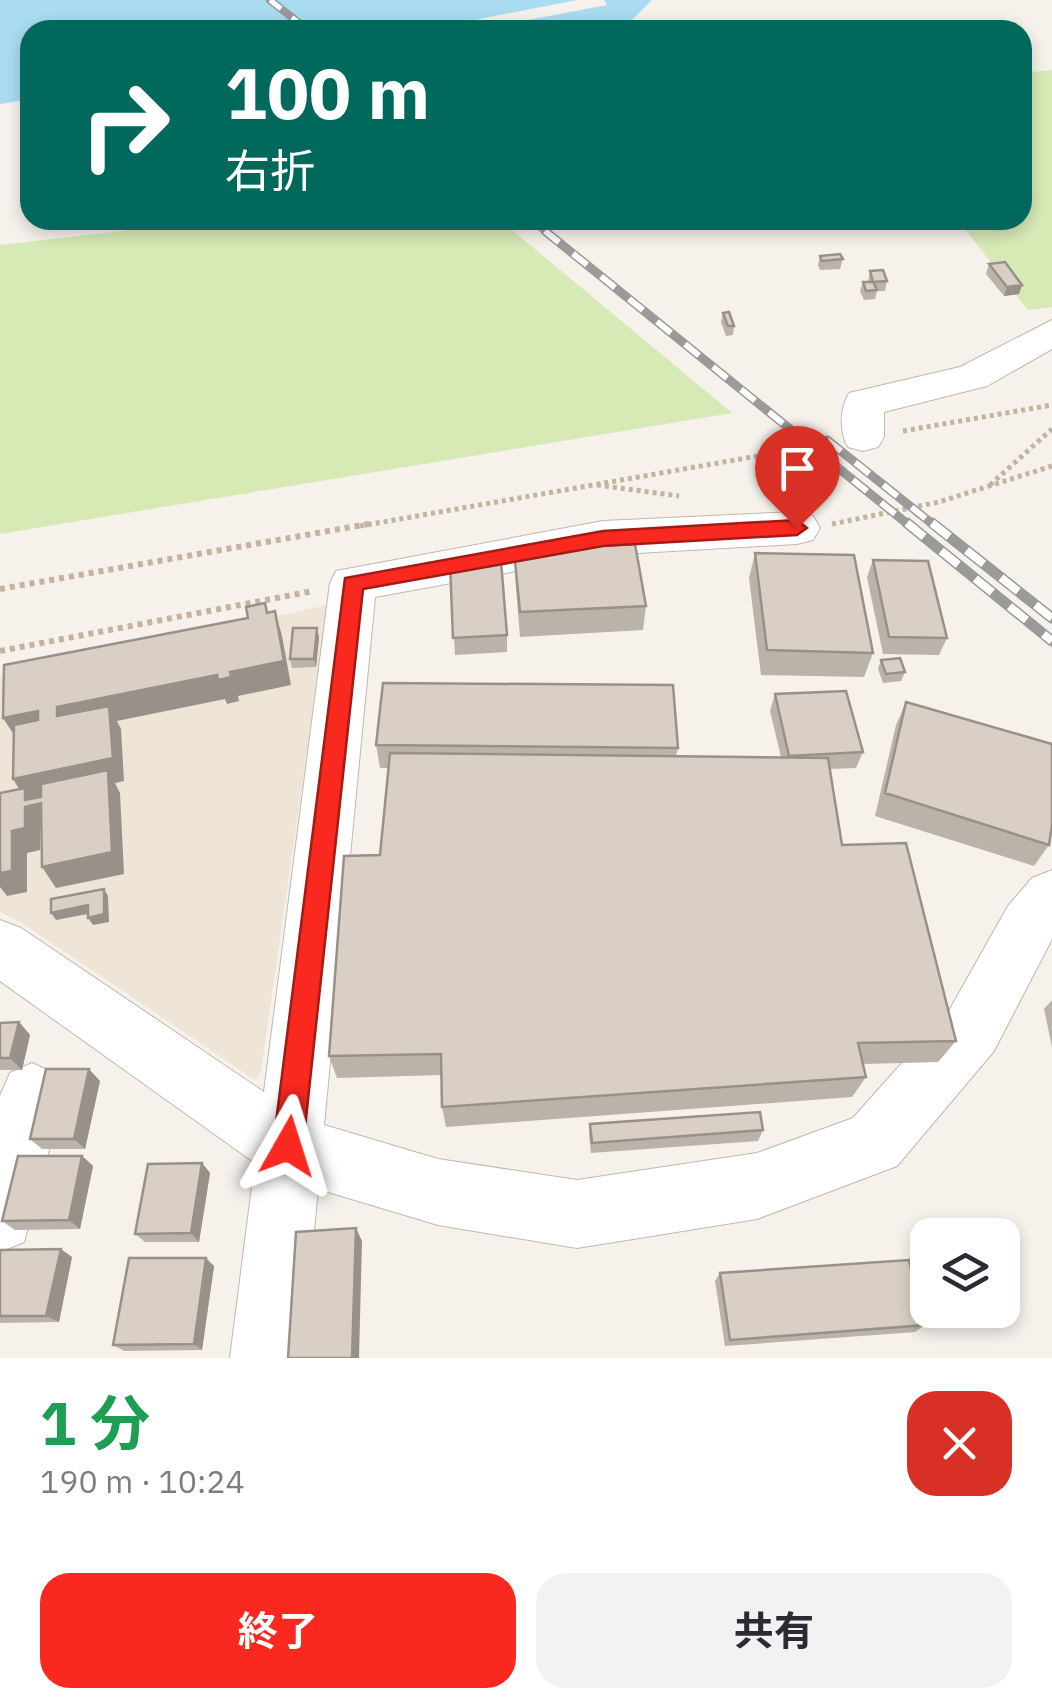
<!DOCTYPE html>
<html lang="ja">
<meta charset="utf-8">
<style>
body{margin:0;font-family:"IBM Plex Sans","Noto Sans JP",sans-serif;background:#f2f2f3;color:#2b2b33;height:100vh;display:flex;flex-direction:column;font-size:38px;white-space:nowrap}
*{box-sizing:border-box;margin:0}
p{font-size:32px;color:#7c7c81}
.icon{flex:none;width:55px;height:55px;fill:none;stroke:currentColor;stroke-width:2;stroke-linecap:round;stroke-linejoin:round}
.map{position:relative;height:1358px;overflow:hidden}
.sheet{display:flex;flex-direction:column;background:#fff;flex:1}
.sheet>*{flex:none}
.top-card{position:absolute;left:20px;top:20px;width:1012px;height:210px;border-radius:30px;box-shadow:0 5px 15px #0003;background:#00695c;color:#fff;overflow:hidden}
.tools{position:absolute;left:910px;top:1218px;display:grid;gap:20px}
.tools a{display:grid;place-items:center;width:110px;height:110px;border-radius:20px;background:#fff;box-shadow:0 5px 15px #0003;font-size:50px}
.pin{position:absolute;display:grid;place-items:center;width:85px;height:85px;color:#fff;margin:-102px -42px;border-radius:50% 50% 50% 0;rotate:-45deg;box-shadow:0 0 10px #0007}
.pin .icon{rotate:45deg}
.me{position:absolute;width:110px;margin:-55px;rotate:6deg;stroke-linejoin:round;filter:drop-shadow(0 0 8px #0008)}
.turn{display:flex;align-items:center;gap:35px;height:210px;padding:0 40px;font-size:45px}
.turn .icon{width:130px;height:130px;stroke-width:2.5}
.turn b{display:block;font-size:70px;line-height:85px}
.round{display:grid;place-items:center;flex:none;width:105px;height:105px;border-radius:30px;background:#f2f2f3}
.headline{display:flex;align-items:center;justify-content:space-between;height:170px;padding:0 40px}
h1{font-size:60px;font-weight:700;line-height:75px;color:#1e9e55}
.button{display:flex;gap:20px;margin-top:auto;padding:20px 40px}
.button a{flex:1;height:115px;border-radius:30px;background:#fa291f;color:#fff;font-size:40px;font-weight:700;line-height:115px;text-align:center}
.button a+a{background:#f2f2f3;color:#2b2b33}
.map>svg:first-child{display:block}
.education{fill:#eee5d6}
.green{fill:#d7e9b5}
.water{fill:#a9dbf1}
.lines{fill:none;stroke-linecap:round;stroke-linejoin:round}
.minor-casing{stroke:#c1b8ae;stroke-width:2}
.path-far1{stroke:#c3b39f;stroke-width:5;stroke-dasharray:4 4;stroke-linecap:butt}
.path{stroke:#c3b39f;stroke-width:6;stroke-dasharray:5 5;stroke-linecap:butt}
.minor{fill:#fff;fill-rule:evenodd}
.rail-far2-casing{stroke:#9a9a9a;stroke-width:8}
.rail-far1-casing{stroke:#9a9a9a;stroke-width:9}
.rail-casing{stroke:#9a9a9a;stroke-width:11}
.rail-far2{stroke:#fff;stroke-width:5;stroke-dasharray:14;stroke-linecap:butt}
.rail-far1{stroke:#fff;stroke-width:6;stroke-dasharray:18;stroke-linecap:butt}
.rail{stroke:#fff;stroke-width:8;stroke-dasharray:22;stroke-linecap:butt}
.wall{fill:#bbb2a9}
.shaded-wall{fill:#999189}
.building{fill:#dacfc4;stroke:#999189;stroke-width:2.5}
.route{fill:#fa291f;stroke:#a21b14;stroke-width:2.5}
</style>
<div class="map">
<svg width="1052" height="1358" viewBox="0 0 1052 1358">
<rect width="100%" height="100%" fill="#f6f1eb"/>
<path class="education" d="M328,605L261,1071L255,1080L22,923L0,912V675Z"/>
<path class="green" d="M1052,70V307L1028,310L958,220H1022L1023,73Z
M218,220H500L732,413L0,534V245Z"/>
<path class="water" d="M0,0H577L423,30H30V99L0,104Z
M604,0H652L622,30H475L607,5Z"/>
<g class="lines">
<defs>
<path id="minor" d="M1052,320V349L987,386L884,412V437L878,447L863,451L848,447C839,432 840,408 849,393L960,367Z
M797,512L813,516L820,528L813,540L797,544L603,555L375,597L324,1125L438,1159L577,1180L757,1153L853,1118L950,1009L1008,906L1032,878L1052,870V939L994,1051L897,1166L757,1219L577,1248L438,1225L318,1189L302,1358H230L255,1163L0,981V920L21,928L264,1092L330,583L336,571L603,521Z
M32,1063L54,1073L64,1095L24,1242L0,1252V1096L10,1073Z"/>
</defs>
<use href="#minor" class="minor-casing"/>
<path class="path-far1" d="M903,431L1052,405
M597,485L679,496
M990,485L1052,429
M832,524L939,502L1052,466
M360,526L826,444"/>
<path class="path" d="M0,589L374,523
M0,651L313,591"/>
<use href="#minor" class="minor"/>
<defs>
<path id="rail-far2" d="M270,0L308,30
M532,220L548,233"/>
<path id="rail-far1" d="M545,231L910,526
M827,440L935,526"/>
<path id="rail" d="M907,523L1052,641
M932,523L1052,618"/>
</defs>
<use href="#rail-far2" class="rail-far2-casing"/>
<use href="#rail-far1" class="rail-far1-casing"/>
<use href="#rail" class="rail-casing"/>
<use href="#rail-far2" class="rail-far2"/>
<use href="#rail-far1" class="rail-far1"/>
<use href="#rail" class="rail"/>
</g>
<path class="wall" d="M820,256L843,259L840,269L820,270L818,265Z
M989,264L1022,285L1019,294L1004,296L986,274Z
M870,271L887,281L885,291H877L875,299L864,300L860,291L863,282H868Z
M723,313L734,326L733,335L726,336L721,322Z
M514,550L646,606L643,630L520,637L515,575Z
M755,553L873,653L864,677L761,675L749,578Z
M873,560L947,638L939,655L883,654L867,577Z
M450,564L507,635V652L455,655Z
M319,637L316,667L292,668L290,659Z
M881,660L905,672L901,681L883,683L878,669Z
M775,694L863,752L856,768L830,769L842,845L956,1041L938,1062L863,1064L866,1077L852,1097L446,1127L442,1107L441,1075L337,1078L329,1056L380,855L388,768H380L376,745L678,748L676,756L781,757L770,711Z
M906,702L1049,845L1034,866L875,816L896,725Z
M1052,1000V1047L1044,1009Z
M19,1022L30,1035L22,1070H0V1023Z
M100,1081L85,1149H42L30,1139Z
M590,1124L763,1130L758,1141L591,1153L589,1135Z
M82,1156L93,1166L80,1229L15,1230L2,1221Z
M202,1163L210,1173L199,1242H145L135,1234Z
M0,1250L72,1257L59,1322L0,1323Z
M214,1266L202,1350L124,1351L113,1345Z
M720,1273L925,1325L915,1332L725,1346L715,1281Z"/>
<path class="shaded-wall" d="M1022,285L1019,294L1004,296L1007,287Z
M275,611L282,636L291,685L238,696L239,701L227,704L225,699L117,721L121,729L124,781L115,783L120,793L124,874L56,888L42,867L112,852L109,785L33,801L36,804L41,803L55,825L40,829V850L27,853V892L7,896L0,887V873L12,871V831L25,828V807L29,806L13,779L113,758L110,723L70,731V740L57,716V707L217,675L219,680L231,677L230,672L284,661Z
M317,628L319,637L316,667L314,659Z
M38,711L51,735L18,741L3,718Z
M104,889L108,896L109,922L93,925L88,918Z
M88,905L93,913L56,920L51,913Z
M19,1022L30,1035L22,1070L10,1058Z
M89,1069L100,1081L85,1149L74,1139Z
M82,1156L93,1166L80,1229L69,1220Z
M202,1163L210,1173L199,1242L191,1233Z
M356,1228L362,1241L359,1358H352Z
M61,1249L72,1257L59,1322L46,1316Z
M206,1258L214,1266L202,1350L194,1344Z"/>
<path class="building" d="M840,254L843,259L822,261L820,256Z
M1005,262L1022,285L1007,287L989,264Z
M883,270L887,281L873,282L870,271Z
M863,282H873L877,290L866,291Z
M729,312L734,326H728L723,313Z
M635,544L646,606L520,612L514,550Z
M755,553L854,555L873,653L767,650Z
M873,560L928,561L947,638L889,637Z
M501,561L507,635L453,638L450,564Z
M265,603L267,613L275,611L284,661L230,672L231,677L218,680L217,675L57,707V716L109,706L113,758L13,779L14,725L38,720V711L3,718L4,665L248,618L246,607Z
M293,628H317L314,659H290Z
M900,658L905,672L886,674L881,660Z
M383,683L673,685L678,748L376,745Z
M846,691L863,752L789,756L775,694Z
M906,702L1052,744V825L1049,845L885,793Z
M390,753L828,758L842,845L906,843L956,1041L858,1043L866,1077L442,1107L441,1054L329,1056L344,856L380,855Z
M108,770L112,852L42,867L41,803L25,807V828L12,831V871L0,873V793L25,788V800L41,797V784Z
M104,889V914L88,918V905L51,913V899Z
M19,1022L10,1058H0V1023Z
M46,1069H89L74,1139H30Z
M760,1112L763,1130L592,1143L590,1124Z
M18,1156H82L69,1220L2,1221Z
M202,1163L191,1233L135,1234L148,1164Z
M356,1228L352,1358H288L296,1232Z
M61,1249L46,1316H0V1250Z
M129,1258H206L194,1344L113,1345Z
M909,1260L925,1325L730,1340L720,1273Z"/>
<path class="route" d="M797,520L807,528L797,535L603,546L363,589L303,1146L299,1157L288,1161L278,1157L273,1146L345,578L603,531Z"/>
</svg>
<div class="tools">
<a><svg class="icon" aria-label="layers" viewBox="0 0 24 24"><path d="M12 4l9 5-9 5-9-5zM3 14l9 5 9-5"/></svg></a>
</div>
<div class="pin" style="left:797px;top:528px;background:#d93025"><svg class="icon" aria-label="arrive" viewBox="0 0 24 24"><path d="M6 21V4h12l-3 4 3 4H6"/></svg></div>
<svg class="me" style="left:288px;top:1146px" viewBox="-20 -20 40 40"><path d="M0-17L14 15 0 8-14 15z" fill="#fa291f" stroke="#fff" stroke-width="4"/></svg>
<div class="top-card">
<div class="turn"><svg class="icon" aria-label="right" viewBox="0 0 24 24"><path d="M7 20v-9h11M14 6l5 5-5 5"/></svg><div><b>100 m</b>右折</div></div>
</div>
</div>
<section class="sheet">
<div class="headline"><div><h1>1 分</h1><p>190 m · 10:24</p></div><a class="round" style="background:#d93025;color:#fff"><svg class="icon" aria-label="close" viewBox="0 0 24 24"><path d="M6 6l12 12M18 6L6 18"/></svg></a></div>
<div class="button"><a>終了</a><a>共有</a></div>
</section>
